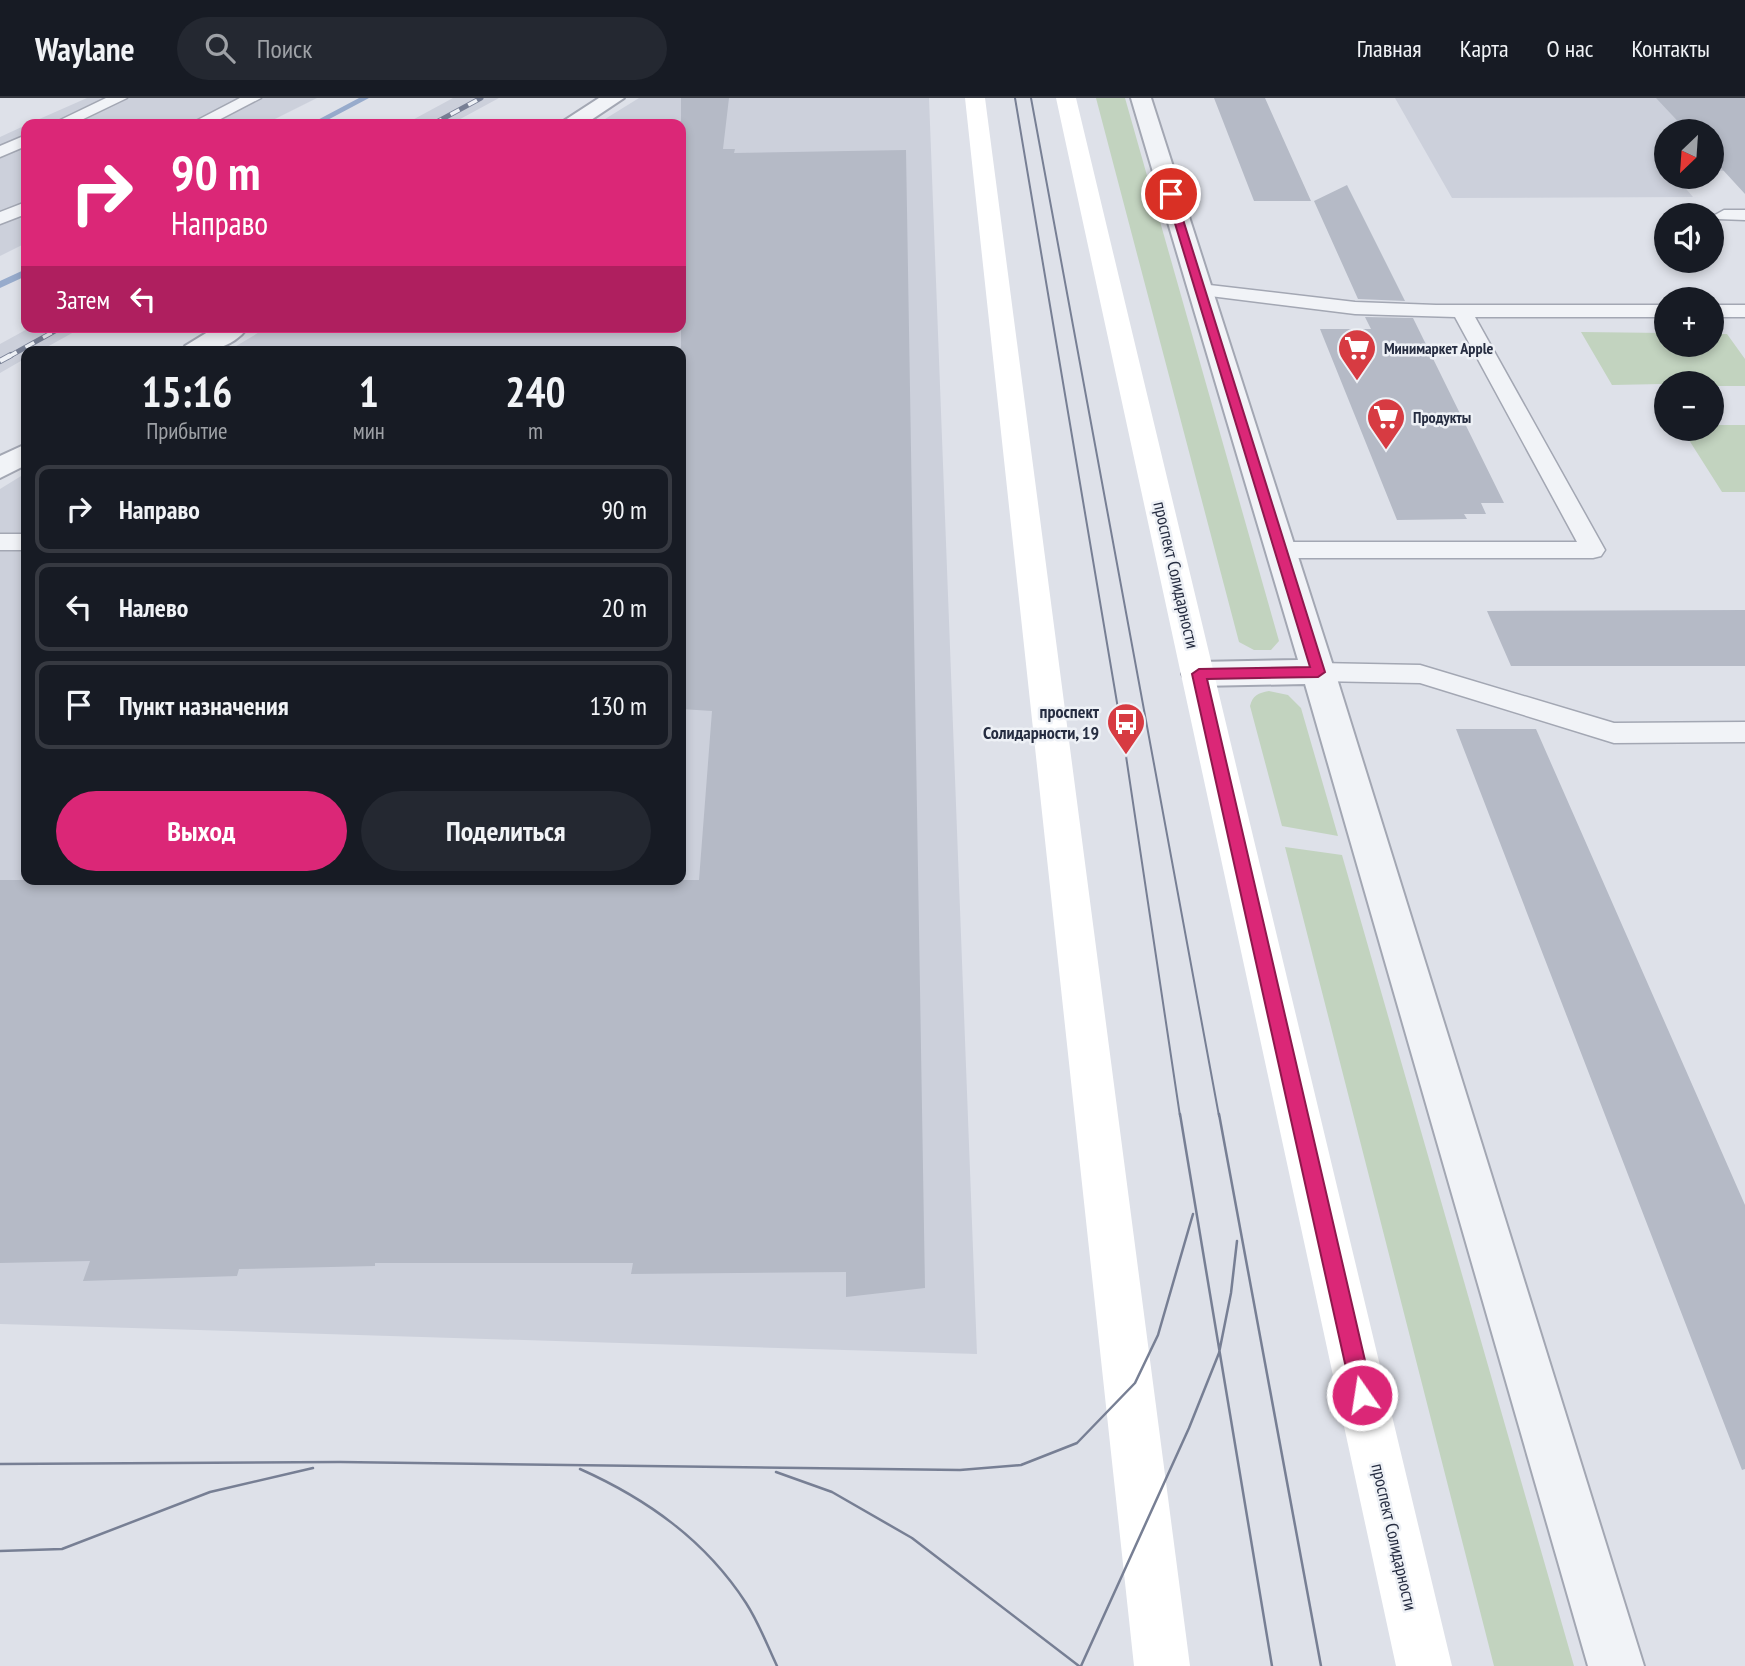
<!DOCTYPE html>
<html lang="ru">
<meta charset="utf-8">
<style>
body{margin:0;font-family:"PT Sans Narrow",sans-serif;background:#242831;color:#f1f3f6;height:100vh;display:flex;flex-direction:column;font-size:26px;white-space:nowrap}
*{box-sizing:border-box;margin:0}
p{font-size:23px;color:#9ea1a6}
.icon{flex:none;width:38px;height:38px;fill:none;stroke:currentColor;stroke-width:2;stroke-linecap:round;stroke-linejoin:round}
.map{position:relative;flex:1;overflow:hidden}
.drawer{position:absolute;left:21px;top:248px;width:665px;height:539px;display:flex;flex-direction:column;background:#171b24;border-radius:14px;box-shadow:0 4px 10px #0003}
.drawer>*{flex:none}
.top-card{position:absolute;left:21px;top:21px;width:665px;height:214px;border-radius:14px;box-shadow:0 4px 10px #0003;background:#db2777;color:#fff;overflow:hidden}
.needle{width:46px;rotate:205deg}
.buttons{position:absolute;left:1654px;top:21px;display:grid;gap:14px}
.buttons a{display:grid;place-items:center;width:70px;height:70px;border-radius:50%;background:#171b24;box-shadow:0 4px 10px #0003;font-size:35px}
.pin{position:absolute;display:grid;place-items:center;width:60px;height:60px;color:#fff;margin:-30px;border:4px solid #fff;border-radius:50%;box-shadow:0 2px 7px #0007}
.me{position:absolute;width:77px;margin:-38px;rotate:347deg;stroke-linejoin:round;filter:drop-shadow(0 0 5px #0008)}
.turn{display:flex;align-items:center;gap:24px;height:147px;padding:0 35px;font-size:32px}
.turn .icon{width:91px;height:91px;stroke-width:2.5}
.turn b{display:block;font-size:49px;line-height:60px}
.then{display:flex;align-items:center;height:66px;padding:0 35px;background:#0003;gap:14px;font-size:26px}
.eta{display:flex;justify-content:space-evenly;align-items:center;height:119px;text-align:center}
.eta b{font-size:42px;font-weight:800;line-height:49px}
.action{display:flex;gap:14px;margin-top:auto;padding:14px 35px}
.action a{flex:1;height:80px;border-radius:42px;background:#db2777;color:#fff;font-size:28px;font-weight:800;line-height:80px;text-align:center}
.action a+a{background:#242831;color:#f1f3f6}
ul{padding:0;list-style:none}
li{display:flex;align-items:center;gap:21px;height:88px;margin:0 14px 10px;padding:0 21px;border:4px solid #363941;border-radius:14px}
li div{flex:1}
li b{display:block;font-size:26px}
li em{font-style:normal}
header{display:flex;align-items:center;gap:42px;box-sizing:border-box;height:98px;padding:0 35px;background:#171b24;border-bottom:2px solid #363941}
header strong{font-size:33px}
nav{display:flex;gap:38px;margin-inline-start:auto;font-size:24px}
.search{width:490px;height:63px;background:#242831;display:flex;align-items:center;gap:18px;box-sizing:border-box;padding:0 24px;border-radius:38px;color:#9ea1a6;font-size:26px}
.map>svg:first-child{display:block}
.built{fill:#ccd0db}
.green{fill:#c2d3bf}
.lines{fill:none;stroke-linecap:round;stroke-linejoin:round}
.stream{fill:#97abcc;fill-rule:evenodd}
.building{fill:#b5bac6}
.service-casing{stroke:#a3a7b3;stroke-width:3}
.minor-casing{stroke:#a3a7b3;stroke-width:4}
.service{fill:#f1f3f7;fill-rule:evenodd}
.minor{fill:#f1f3f7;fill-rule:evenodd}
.secondary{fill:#fff;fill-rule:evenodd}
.tram-far1{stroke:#777f94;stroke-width:2}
.tram{stroke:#777f94;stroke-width:2.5}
.rail-far1-casing{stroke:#777f94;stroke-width:5}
.rail-casing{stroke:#777f94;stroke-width:6}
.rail-far1{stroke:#eef1f6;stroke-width:3.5;stroke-dasharray:10;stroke-linecap:butt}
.rail{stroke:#eef1f6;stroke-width:4.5;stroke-dasharray:12;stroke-linecap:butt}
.route{fill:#db2777;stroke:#8e194d;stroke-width:2}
.labels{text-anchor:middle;stroke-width:5;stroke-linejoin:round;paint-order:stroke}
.far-poi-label{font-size:16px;font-weight:bold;fill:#262d41;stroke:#eef1f6;text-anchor:start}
.street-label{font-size:18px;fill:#262d41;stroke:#eef1f6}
.poi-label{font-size:18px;font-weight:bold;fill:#262d41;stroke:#eef1f6;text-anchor:end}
</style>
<header>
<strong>Waylane</strong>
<div class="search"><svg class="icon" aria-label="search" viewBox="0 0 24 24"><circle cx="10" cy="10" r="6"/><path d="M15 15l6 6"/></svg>Поиск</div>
<nav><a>Главная</a><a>Карта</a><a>О нас</a><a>Контакты</a></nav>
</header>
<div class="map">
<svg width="1745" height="1568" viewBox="0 0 1745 1568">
<rect width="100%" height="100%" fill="#dee1e9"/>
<path class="built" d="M87,0H317L265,26H28Z
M453,0H499L451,26H405Z
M639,0H929L977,1256L0,1226V391L26,375V782H681V254H226L268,229H681V26H597Z
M1395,0H1745V73H1712V33H1666V79H1676L1693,99L1452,100Z
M26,27V145L0,158V39Z
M31,229H83L38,254H26V260L0,275V246Z"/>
<path class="green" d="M1096,0H1125L1279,543L1271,552H1254L1239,544Z
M1581,234L1666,235V247H1712V236H1727L1745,261V288H1712V285L1612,287Z
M1712,327H1745V394H1722L1682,331H1712Z
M1269,593L1288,597L1301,610L1338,738L1282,728L1250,608C1253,597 1258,595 1269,593Z
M1285,749L1342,757L1574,1568H1494Z"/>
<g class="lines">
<path class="stream" d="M359,0H369L320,26H310Z
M26,171V178L0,190V183Z"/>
</g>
<path class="building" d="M681,0H729L723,51H735L734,55L906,52L925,1190L846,1199V1174L631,1176L633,1165H375V1168L239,1171L237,1178L83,1183L90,1163L0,1165V782H699L712,613L681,611Z
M1214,0H1265L1311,103H1254Z
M1656,0H1745V96L1712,60V33H1687Z
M1347,87L1405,203L1358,201L1314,103Z
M1365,219L1413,220L1504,405H1481L1486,416H1464L1467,421L1397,422L1320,231H1371Z
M1745,512V568H1511L1487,513Z
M1456,631H1536L1745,1107V1371L1742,1372Z"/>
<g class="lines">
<defs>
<path id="service" d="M106,0H127L73,26H52Z
M240,0H261L211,26H190Z
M26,37V48L0,59V48Z
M26,104V116L0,126V114Z
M1724,112H1745V122L1718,121L1715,117Z
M1201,186L1355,204L1436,207H1666V219H1475L1605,452L1601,458L1593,460H1281L1273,458L1269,452L1273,446L1281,444H1577L1455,219L1355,216L1194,196L1191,192Z
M1712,207H1745V219H1712Z
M0,436H26V452H0Z
M1318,565L1420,567L1614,625L1745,624V644L1614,645L1420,585L1318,583L1309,581L1305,574L1309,567Z"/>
<path id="minor" d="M599,0H624L585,26H559Z
M1131,0H1151L1335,574L1644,1568H1588L1305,586L1199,588L1187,585L1182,576L1187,567L1199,564L1298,562Z
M216,229H248C232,252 205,254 181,254L185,248Z
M26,346V367L0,380V358Z"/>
</defs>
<use href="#service" class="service-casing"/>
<use href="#minor" class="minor-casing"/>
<use href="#service" class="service"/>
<use href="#minor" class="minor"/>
<path class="secondary" d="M965,0H985L1190,1568H1134Z
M1056,0H1076L1452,1568H1396Z"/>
<path class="tram-far1" d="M1015,0L1126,658L1180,1018
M1031,0L1219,1018"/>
<path class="tram" d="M1180,1016L1272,1568
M1219,1016L1321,1568
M0,1366L340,1364L960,1372L1021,1367L1077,1345L1135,1285L1158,1237L1193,1116
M580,1371C647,1401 705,1442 746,1505C759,1525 767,1547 777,1568
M776,1374L832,1394L912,1440L1079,1568
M0,1453L62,1451L210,1394L313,1370
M1081,1568L1189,1330L1219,1255L1231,1195L1237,1143"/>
<defs>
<path id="rail-far1" d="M433,26L481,0
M8,259L62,229"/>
<path id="rail" d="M0,263L11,257"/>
</defs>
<use href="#rail-far1" class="rail-far1-casing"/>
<use href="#rail" class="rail-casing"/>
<use href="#rail-far1" class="rail-far1"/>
<use href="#rail" class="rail"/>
</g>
<path class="route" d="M1171,93L1175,96L1325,574L1318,579L1207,581L1373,1297L1370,1305L1362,1308L1355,1305L1352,1297L1192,576L1199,571L1310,569L1166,96Z"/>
<defs>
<symbol id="supermarket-pin" viewBox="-11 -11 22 30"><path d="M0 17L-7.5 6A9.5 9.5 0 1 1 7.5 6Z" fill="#d73b42" stroke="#eef1f6"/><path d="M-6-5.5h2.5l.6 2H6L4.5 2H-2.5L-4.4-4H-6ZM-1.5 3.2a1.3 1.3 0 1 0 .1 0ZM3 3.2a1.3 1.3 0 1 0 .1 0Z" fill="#fff"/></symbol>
<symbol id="bus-pin" viewBox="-11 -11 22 30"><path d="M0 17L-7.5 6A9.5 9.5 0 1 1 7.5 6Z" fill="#d73b42" stroke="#eef1f6"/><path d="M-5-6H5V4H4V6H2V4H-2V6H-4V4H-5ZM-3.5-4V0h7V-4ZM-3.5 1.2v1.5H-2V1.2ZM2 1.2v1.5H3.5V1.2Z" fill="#fff"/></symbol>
</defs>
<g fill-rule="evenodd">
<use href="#supermarket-pin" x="1335" y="228" width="44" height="60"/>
<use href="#supermarket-pin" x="1364" y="297" width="44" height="60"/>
<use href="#bus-pin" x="1104" y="602" width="44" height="60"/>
</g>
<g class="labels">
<g class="far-poi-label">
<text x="1384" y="256">Минимаркет Apple</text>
<text x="1413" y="325">Продукты</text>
</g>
<g class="street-label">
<text transform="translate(1176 477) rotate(77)" y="6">проспект Солидарности</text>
<text transform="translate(1394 1439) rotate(77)" y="6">проспект Солидарности</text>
</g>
<g class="poi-label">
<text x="1099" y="620">проспект<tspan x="1099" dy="21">Солидарности, 19</tspan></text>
</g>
</g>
</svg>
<div class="buttons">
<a><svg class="needle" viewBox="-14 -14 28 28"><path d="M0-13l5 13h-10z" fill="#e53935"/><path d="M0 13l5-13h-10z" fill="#9ea1a6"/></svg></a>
<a><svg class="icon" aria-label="sound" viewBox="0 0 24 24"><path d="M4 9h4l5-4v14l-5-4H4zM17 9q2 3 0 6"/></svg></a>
<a>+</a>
<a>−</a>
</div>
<div class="pin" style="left:1171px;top:96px;background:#d93025"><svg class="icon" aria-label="arrive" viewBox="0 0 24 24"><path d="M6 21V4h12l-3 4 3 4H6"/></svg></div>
<svg class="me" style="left:1362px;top:1297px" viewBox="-20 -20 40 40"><circle r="17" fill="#db2777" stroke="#fff" stroke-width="3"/><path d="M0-11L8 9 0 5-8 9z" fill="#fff"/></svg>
<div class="top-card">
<div class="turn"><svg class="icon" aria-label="right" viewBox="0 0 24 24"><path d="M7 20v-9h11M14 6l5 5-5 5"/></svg><div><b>90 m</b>Направо</div></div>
<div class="then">Затем<svg class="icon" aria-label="left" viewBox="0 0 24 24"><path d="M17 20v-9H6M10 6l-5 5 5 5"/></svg></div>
</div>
<section class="drawer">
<div class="eta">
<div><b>15:16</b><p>Прибытие</p></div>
<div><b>1</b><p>мин</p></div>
<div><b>240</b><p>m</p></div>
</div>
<ul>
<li><svg class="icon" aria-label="right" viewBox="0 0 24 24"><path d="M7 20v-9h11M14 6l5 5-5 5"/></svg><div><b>Направо</b></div><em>90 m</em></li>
<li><svg class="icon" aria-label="left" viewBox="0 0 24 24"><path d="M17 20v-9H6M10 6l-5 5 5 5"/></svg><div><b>Налево</b></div><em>20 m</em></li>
<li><svg class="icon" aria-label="arrive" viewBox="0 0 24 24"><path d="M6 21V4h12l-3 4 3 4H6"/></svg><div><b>Пункт назначения</b></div><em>130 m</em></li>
</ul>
<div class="action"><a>Выход</a><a>Поделиться</a></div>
</section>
</div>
